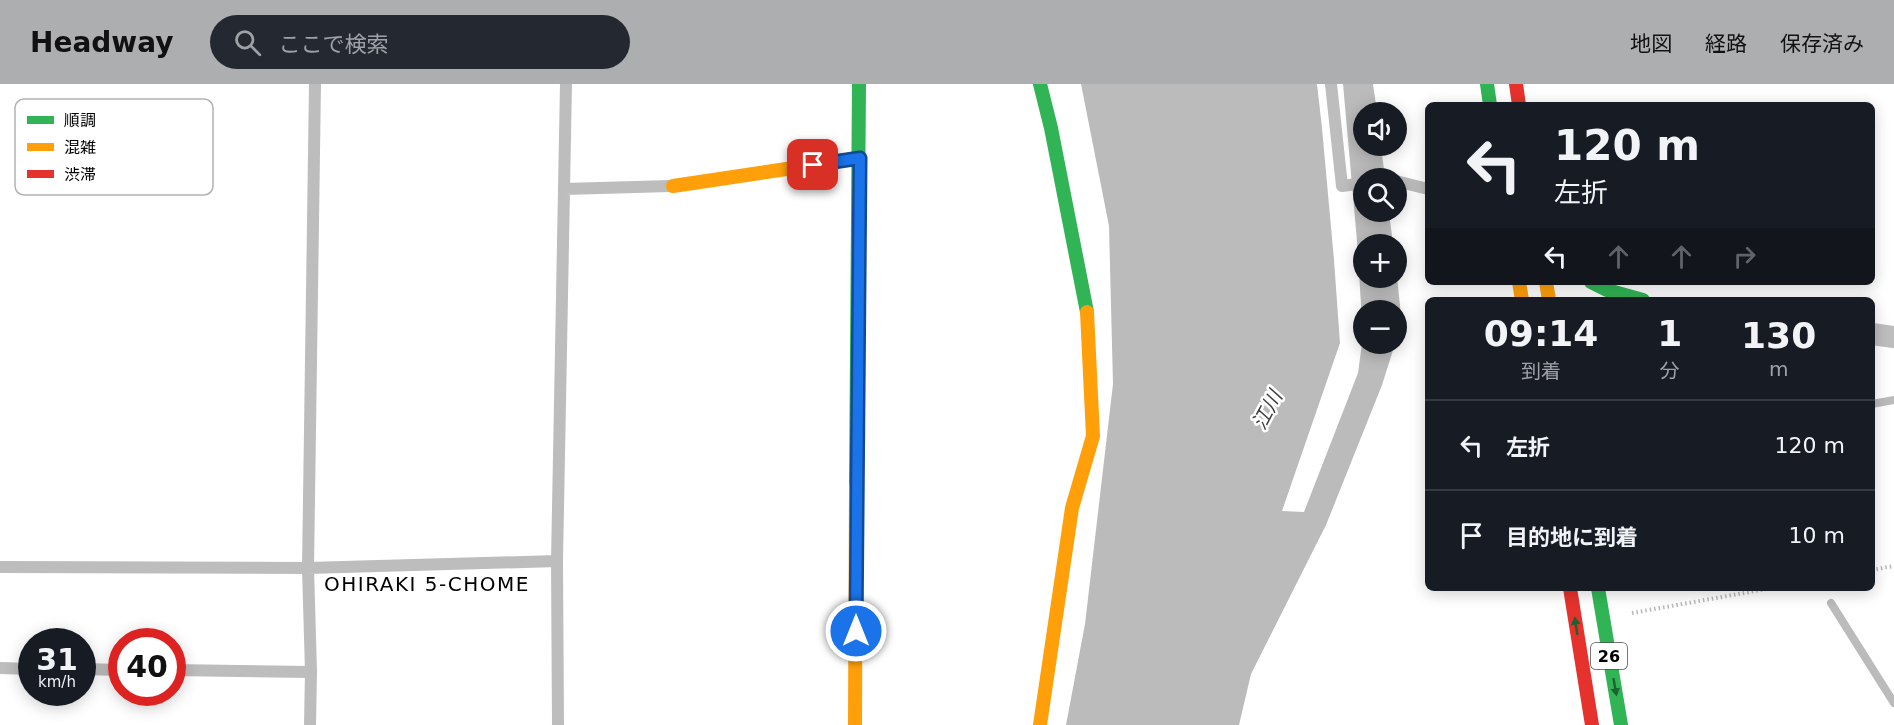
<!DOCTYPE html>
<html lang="ja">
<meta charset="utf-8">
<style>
body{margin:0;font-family:"DejaVu Sans","Noto Sans JP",sans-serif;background:#242831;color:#f1f3f6;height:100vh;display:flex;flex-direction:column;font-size:22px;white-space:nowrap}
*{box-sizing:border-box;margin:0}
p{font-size:20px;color:#9ea1a6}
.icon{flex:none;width:33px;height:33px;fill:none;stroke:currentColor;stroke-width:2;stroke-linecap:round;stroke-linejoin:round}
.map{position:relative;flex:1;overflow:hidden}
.side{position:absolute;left:1425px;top:213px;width:450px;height:294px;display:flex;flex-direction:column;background:#171b24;border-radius:9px;box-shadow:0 3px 15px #0003}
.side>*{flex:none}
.guide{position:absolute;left:1425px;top:18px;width:450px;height:183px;border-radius:9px;box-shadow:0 3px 15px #0003;background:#171b24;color:#f1f3f6;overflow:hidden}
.controls{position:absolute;left:1353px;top:18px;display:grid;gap:12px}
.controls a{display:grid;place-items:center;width:54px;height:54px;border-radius:50%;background:#171b24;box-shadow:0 3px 15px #0003;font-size:30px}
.speed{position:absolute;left:18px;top:544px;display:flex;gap:12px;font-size:30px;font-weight:700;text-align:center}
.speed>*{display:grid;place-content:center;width:78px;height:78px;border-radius:50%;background:#171b24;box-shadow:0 3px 15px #0003;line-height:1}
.speed small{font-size:15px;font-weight:400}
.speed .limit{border:9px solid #d22;background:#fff;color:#111}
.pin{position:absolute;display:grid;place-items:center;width:51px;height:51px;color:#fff;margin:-26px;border-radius:12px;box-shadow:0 3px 9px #0006}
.me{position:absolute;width:66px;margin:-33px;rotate:0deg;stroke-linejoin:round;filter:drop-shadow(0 0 4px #0008)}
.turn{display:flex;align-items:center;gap:21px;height:126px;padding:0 30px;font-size:27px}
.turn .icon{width:78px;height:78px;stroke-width:2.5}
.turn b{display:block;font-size:42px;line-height:51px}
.lanes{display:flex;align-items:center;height:57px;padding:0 30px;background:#0003;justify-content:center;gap:30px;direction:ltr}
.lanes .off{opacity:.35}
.eta{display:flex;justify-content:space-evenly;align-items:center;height:102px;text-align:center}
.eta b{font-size:36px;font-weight:600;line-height:42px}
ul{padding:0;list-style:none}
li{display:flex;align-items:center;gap:18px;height:90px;padding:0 30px;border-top:2px solid #363941}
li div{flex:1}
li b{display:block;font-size:22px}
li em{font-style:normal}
header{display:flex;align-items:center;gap:36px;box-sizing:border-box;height:84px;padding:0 30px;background:#adaeaf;color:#111}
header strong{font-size:28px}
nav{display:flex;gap:33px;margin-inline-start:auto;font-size:21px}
.search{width:420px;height:54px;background:#242831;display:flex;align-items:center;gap:15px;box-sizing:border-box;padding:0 21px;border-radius:33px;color:#9ea1a6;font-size:22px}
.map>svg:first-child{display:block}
.water{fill:#bbb}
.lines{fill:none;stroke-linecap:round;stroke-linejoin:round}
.stream{stroke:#bbb;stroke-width:8}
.path{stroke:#b8b8b8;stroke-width:4;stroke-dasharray:1.5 3;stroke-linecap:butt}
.lane{stroke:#bdbdbd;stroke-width:12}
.street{stroke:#bdbdbd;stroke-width:22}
.fast{stroke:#30b455;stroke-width:14}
.slow{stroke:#ff9f0a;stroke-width:14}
.jam{stroke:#e5322d;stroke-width:14}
.oneway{fill:#1a632f}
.route-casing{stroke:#114b97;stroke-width:15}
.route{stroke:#1a73e8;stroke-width:10}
.labels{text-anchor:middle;stroke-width:5;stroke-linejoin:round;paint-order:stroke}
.shield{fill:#fff;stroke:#4c4c4c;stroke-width:1.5}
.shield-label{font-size:16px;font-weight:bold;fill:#000}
.water-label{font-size:20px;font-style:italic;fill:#3f3f3f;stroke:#fff}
.neighbourhood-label{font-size:20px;letter-spacing:1.5px;fill:#000;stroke:#fff}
.key{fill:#fff;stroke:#b2b2b2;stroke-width:1.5}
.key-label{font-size:16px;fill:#000}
</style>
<header>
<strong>Headway</strong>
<div class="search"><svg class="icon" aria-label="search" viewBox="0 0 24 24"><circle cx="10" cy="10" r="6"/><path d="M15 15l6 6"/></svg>ここで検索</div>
<nav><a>地図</a><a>経路</a><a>保存済み</a></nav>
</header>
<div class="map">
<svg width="1894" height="641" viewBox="0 0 1894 641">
<rect width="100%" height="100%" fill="#fff"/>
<path class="water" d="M1081,0H1317L1322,44L1334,176L1340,259L1282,427L1304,428L1358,289L1363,252L1357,157L1343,0H1373L1377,28H1364V62H1381L1385,94H1364V128H1389L1393,160H1364V194L1397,193L1402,240L1397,256L1396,226H1364V260H1395L1382,301L1326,441L1251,590L1239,641H1066L1085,540L1113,300L1109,142Z"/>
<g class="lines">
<path class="stream" d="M1872,320L1894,316
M1831,519L1894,619"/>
<path class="path" d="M1872,486L1894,482
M1632,529L1772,504"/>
<path class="lane" d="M1331,0L1342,102L1364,99
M1396,97L1428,105
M564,105L671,102
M0,483L308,484L557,477
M0,584L32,585
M82,585L122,586
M172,586L311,588
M310,641L311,588L308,484L315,0
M558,641L557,477L566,0"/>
<path class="street" d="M1872,250L1894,253"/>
<path class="fast" d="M1040,0L1051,44L1087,228
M1487,0L1490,21
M1591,198L1607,206L1643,216
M856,403L859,0
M1598,504L1621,641"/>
<path class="slow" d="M673,102L860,74
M1519,198L1522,216
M1546,198L1549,216
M855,641L856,403
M1040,641L1072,424L1093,352L1087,228"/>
<path class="jam" d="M1516,0L1519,21
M1570,504L1592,641"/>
</g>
<defs><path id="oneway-solid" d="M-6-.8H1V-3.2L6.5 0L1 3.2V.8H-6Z" transform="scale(1.5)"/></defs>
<g class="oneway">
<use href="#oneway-solid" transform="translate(1576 542) rotate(-99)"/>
<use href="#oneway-solid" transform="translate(1615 603) rotate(80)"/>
</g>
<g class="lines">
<defs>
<path id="route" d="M813,81L860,74L856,547"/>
</defs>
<use href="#route" class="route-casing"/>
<use href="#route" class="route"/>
</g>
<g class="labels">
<rect class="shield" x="1591" y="559" width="36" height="26" rx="4.5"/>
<g class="shield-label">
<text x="1609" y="578">26</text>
</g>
<g class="water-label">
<text transform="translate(1267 326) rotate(-62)" y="7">江川</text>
</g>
<g class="neighbourhood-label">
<text x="427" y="507">OHIRAKI 5-CHOME</text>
</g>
</g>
<rect x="15" y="15" width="198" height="96" rx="9" class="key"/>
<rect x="27" y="32" width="27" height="8" fill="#30b455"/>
<rect x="27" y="59" width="27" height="8" fill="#ff9f0a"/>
<rect x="27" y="86" width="27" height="8" fill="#e5322d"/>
<g class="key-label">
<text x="64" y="42">順調</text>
<text x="64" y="69">混雑</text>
<text x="64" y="96">渋滞</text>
</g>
</svg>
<div class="controls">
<a><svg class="icon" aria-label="sound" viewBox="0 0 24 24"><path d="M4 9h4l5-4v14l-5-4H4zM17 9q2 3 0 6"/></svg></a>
<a><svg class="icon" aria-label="search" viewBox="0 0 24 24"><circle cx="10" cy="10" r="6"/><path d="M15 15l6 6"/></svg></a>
<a>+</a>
<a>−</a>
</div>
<div class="speed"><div>31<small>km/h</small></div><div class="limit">40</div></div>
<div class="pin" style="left:813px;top:81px;background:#d93025"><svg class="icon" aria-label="arrive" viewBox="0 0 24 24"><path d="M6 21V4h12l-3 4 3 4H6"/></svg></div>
<svg class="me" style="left:856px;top:547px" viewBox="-20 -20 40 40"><circle r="17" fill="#1a73e8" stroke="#fff" stroke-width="3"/><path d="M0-11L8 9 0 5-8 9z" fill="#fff"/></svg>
<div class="guide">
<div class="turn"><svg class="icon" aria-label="left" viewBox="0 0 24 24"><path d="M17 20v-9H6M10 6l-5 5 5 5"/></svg><div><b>120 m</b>左折</div></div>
<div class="lanes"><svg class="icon" aria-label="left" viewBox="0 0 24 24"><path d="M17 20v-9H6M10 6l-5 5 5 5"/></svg><svg class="icon off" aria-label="ahead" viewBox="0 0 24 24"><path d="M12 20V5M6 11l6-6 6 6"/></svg><svg class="icon off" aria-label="ahead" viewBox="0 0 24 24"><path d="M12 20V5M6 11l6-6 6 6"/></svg><svg class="icon off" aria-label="right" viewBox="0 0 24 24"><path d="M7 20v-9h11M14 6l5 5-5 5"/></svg></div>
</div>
<section class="side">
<div class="eta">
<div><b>09:14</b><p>到着</p></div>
<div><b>1</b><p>分</p></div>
<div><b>130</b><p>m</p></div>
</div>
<ul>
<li><svg class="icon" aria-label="left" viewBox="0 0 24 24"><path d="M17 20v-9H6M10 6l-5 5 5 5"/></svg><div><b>左折</b></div><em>120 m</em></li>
<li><svg class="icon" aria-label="arrive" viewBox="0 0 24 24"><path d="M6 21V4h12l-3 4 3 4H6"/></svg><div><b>目的地に到着</b></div><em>10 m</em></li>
</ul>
</section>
</div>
